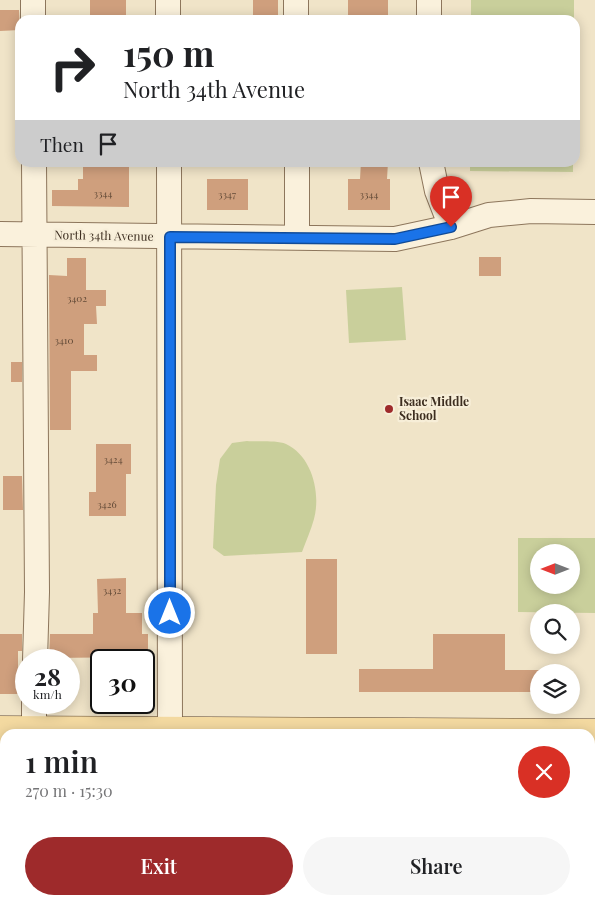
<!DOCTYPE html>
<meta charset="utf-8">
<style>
body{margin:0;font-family:"Playfair Display",serif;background:#f6f6f6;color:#202124;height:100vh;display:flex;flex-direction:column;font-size:19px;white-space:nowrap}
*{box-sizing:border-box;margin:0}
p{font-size:16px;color:#757577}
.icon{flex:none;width:28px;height:28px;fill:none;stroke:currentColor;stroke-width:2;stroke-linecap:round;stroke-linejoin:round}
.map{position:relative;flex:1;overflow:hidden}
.drawer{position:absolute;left:0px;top:729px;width:595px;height:176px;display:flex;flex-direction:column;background:#fff;border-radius:15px 15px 0 0;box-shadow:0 2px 12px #0003}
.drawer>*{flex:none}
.hud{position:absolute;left:15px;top:15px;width:565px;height:152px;border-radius:15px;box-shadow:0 2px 12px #0003;background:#fff;color:#202124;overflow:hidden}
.needle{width:32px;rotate:270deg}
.fabs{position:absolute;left:530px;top:544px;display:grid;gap:10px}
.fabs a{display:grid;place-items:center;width:50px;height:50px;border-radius:50%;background:#fff;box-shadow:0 2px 12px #0003;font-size:25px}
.speed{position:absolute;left:15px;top:649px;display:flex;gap:10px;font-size:25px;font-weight:700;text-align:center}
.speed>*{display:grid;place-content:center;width:65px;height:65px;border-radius:50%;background:#fff;box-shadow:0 2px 12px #0003;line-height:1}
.speed small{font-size:12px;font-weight:400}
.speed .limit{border:2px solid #111;border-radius:8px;background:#fff;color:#111}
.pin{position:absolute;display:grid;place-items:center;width:42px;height:42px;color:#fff;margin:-51px -21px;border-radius:50% 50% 50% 0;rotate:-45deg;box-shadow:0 0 5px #0007}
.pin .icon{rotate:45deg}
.me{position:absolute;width:55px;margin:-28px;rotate:0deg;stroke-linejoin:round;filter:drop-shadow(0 0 4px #0008)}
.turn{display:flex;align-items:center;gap:18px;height:105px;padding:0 25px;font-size:22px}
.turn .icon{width:65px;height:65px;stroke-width:2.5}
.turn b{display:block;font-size:35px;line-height:42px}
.then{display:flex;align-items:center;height:48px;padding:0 25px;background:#0003;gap:10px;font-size:19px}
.round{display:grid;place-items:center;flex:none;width:52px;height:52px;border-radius:26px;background:#f6f6f6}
.head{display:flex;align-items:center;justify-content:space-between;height:85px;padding:0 25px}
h1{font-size:30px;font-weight:600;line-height:38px}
.primary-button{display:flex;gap:10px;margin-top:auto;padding:10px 25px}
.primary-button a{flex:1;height:58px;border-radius:30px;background:#9e2a2b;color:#fff;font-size:20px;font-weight:600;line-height:58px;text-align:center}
.primary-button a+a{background:#f6f6f6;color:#202124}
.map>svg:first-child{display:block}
.green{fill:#c9cf9b;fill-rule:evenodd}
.building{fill:#cf9f7d}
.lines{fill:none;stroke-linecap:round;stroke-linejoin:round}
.minor-casing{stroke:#8d765c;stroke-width:26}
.major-casing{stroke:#5b4430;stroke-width:29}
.minor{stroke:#faf1dc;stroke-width:24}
.major{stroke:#f3d9a0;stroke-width:28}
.route-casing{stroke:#114b97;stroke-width:12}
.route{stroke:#1a73e8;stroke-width:9}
.poi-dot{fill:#9e2a2b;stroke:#f7eed8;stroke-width:2}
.labels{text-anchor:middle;stroke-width:4.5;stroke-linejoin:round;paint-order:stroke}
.number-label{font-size:10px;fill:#624a37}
.street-label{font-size:12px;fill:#3d2e20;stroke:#f7eed8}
.poi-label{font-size:12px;font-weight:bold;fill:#3d2e20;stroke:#f7eed8;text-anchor:start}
</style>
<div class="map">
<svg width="595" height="904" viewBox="0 0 595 904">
<rect width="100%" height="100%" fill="#f0e4c8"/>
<path class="green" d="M471,0H574V20H471Z
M470,163H573V172L470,171Z
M402,287L406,340L349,343L346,290Z
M247,441C257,442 277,440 286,444C312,456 321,493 314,519C311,530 306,541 302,552L224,556L213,548L216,485L220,459L232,443Z
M518,538H595V613L518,612ZM571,552V585H539V552Z"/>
<path class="building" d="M90,0H126V20H90Z
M253,0H278V20H253Z
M348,0H388V20H363V15H348Z
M0,10H19L20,30L0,31Z
M83,162H129V207L52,206V190H78V179H83Z
M361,162H388L387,179H390V210H348V179H360Z
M207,179H248V210H207Z
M479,257H501V276H479Z
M67,258H86V290H106V306H96L97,324H84V355H97V371H71V430H50L49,275L67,276Z
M11,362H22V382H11Z
M96,444H131V474H126V516H89V492H96Z
M3,476H22L23,510H3Z
M306,559H337V654H306Z
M126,578V613H142V634H148V657L49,658L50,634H93V613H98L97,579Z
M0,634H22V651H18V694H0Z
M433,634H505V670H539V692H359V669H433Z"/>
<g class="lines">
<defs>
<path id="minor" d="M33,0V20
M168,0V20
M296,0V20
M429,20V0
M34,162L37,592L35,660
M169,162L170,731
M297,162V238
M431,162L437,191L451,227
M0,234L395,239L451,227L489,215L531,211L595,212
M34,730V702
M96,904V900
M220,904V900
M340,904V900
M463,904V900
M586,904V900"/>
<path id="major" d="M0,730L595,733"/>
</defs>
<use href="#minor" class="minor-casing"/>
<use href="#major" class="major-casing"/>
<use href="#minor" class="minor"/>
<use href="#major" class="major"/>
</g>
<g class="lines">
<defs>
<path id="route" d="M170,613V237L395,239L451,227"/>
</defs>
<use href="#route" class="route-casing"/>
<use href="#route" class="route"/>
</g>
<circle class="poi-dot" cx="389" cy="409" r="5"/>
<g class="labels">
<g class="number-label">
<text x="103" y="197">3344</text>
<text x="227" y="198">3347</text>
<text x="369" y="198">3344</text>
<text x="77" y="302">3402</text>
<text x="64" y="344">3410</text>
<text x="113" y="463">3424</text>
<text x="107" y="508">3426</text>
<text x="112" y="594">3432</text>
</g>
<g class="street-label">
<text transform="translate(104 236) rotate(1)" y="4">North 34th Avenue</text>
</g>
<g class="poi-label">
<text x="399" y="406">Isaac Middle<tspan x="399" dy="14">School</tspan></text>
</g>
</g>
</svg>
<div class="fabs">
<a><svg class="needle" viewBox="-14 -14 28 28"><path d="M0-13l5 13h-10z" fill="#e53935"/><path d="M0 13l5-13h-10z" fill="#757577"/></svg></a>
<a><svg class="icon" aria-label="search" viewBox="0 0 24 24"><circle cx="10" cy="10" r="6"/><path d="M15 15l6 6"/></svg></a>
<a><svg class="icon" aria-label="layers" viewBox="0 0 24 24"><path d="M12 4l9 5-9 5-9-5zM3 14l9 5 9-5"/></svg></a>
</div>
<div class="speed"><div>28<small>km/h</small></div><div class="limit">30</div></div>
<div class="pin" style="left:451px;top:227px;background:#d93025"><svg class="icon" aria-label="arrive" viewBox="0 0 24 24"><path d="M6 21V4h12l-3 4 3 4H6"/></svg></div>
<svg class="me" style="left:170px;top:613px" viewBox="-20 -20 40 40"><circle r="17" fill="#1a73e8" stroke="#fff" stroke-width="3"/><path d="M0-11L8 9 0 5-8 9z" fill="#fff"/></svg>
<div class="hud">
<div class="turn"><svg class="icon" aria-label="right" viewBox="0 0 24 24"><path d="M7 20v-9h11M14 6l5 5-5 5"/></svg><div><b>150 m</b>North 34th Avenue</div></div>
<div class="then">Then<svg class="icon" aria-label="arrive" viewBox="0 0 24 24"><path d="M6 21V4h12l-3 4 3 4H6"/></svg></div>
</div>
<section class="drawer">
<div class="head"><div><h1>1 min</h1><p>270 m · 15:30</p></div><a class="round" style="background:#d93025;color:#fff"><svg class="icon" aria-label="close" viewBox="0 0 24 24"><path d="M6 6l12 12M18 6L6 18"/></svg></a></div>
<div class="primary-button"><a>Exit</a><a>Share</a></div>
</section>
</div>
